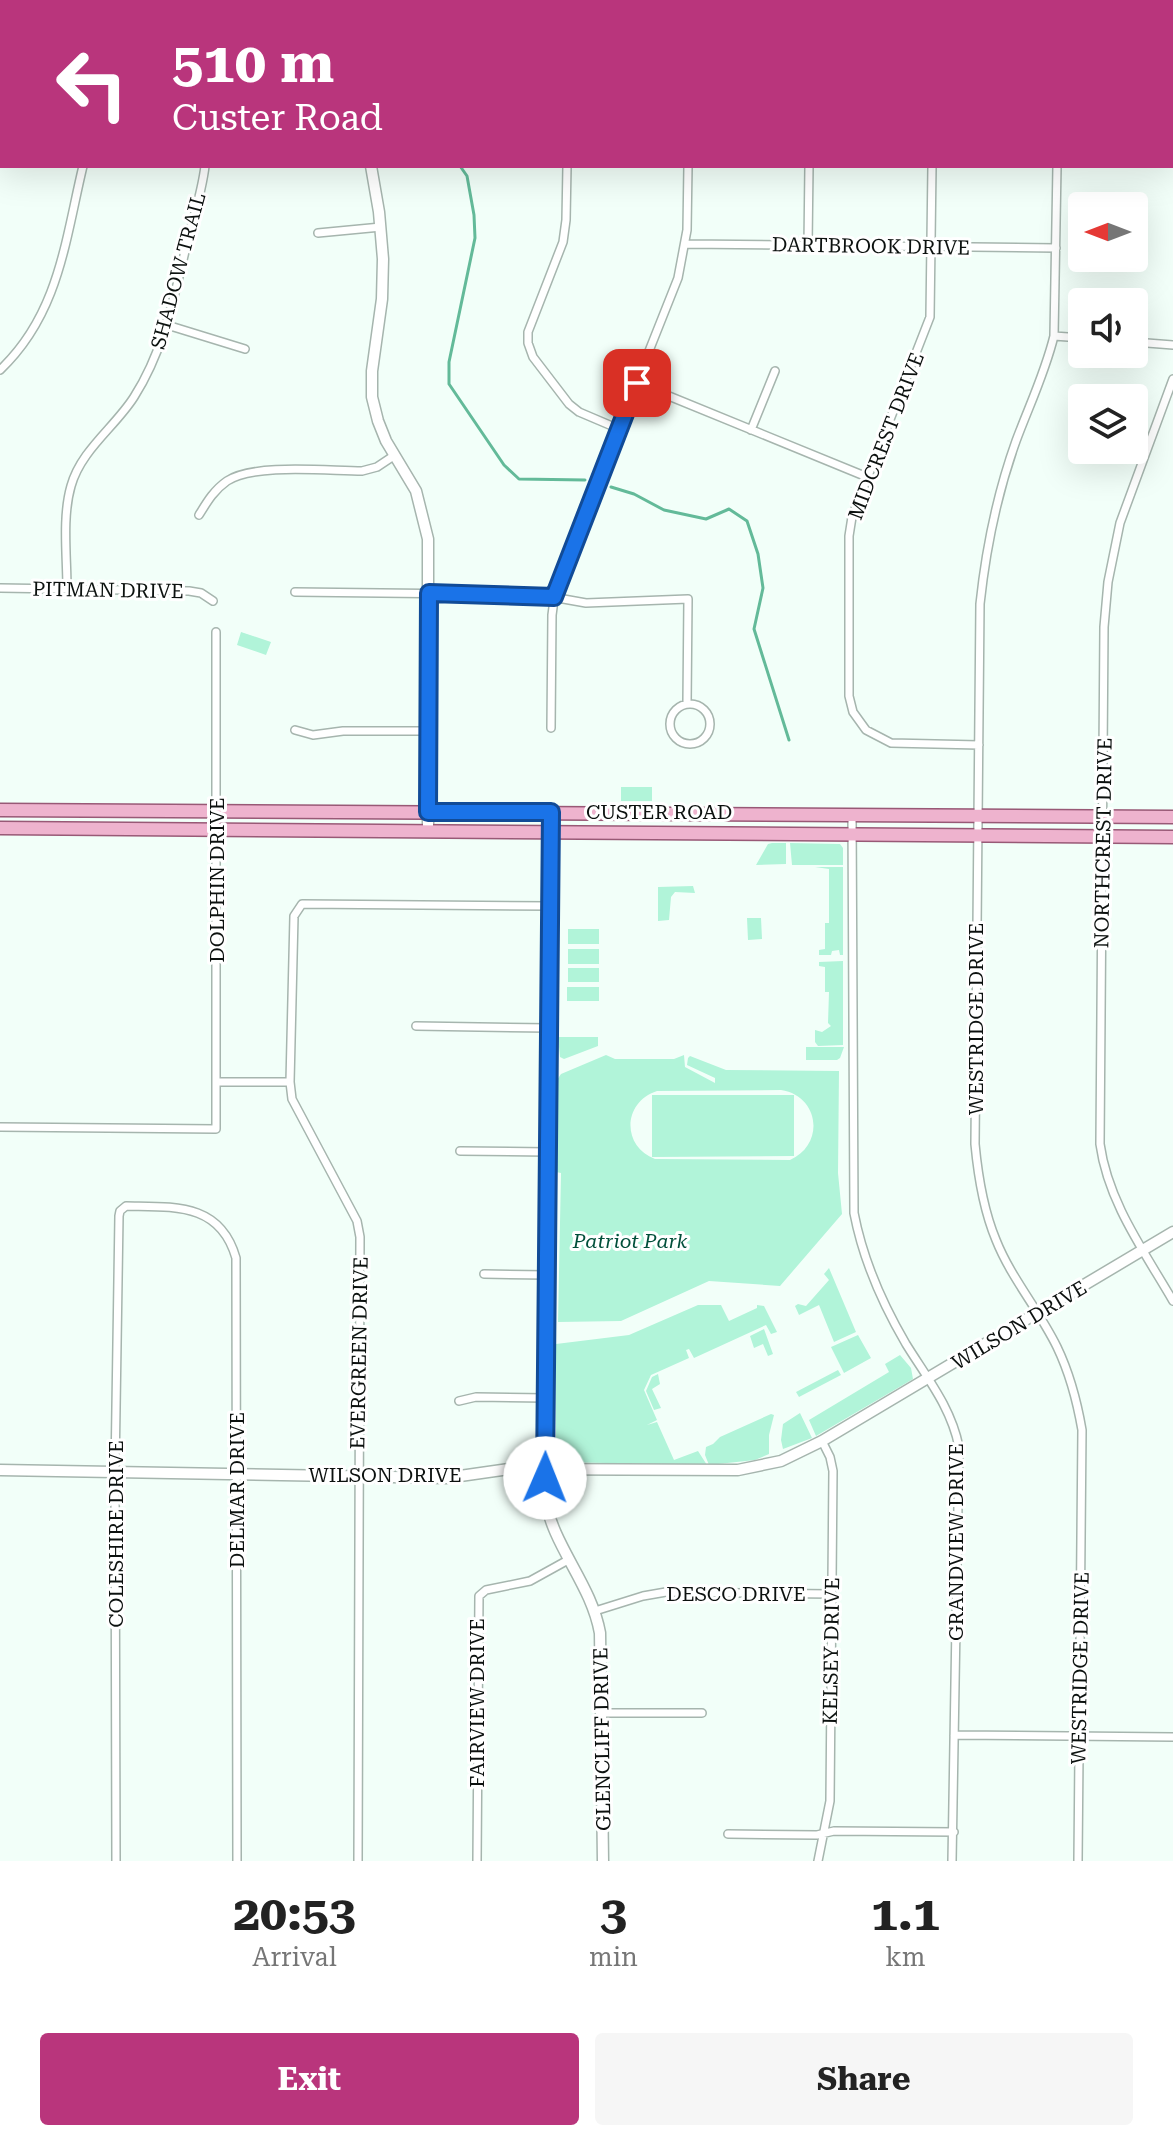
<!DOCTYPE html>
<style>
body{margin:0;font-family:"Roboto Serif",serif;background:#f6f6f6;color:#222;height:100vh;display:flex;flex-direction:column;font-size:30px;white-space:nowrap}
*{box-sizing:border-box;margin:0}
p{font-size:26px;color:#767676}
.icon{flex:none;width:44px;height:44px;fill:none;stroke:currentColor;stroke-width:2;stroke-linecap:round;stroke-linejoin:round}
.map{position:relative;height:1861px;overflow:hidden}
.details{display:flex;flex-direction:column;background:#fff;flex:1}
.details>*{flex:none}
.top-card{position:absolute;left:0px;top:0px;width:1174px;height:168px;box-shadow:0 8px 32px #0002;background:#b9357c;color:#fff;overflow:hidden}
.needle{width:52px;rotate:270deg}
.controls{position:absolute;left:1068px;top:192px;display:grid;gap:16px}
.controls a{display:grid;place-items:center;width:80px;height:80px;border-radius:8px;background:#fff;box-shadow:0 8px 32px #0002;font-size:40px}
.pin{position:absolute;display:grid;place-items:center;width:68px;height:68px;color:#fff;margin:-34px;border-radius:16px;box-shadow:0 4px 12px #0006}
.me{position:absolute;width:88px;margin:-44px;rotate:1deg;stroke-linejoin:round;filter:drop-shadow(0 0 6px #0008)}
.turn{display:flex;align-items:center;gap:28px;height:168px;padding:0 40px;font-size:36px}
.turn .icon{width:104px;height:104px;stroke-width:2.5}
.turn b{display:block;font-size:56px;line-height:68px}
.eta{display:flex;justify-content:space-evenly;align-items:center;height:136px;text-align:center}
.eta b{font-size:48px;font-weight:700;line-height:56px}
.action{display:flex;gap:16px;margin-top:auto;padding:16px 40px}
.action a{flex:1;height:92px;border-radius:8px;background:#b9357c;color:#fff;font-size:32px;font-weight:700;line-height:92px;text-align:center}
.action a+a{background:#f6f6f6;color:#222}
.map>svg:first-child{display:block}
.green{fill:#b1f4d9;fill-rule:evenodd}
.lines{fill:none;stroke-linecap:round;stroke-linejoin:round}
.stream{stroke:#63ba99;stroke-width:3}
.river{stroke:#63ba99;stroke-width:16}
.street-casing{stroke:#a6b5ae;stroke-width:10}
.secondary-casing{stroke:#a6b5ae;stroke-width:13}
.primary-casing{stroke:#985976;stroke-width:15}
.street{stroke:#fff;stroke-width:7}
.secondary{stroke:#fff;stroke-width:10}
.primary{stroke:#eeb3ce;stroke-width:12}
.route-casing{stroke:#114b97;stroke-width:20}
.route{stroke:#1a73e8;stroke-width:14}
.labels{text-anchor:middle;stroke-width:6;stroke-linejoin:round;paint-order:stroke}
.street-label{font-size:20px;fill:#0c110f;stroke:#fff}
.park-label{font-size:20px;font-style:italic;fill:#014f3a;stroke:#fff}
</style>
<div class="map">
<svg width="1173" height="1861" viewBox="0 0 1173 1861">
<rect width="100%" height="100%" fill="#f2fff9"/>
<path class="green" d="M241,632L271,642L266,655L237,645Z
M621,787H652V801H621Z
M772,843H786V864L756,865L768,844Z
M790,843L840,844L843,848V865H792Z
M843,867V955H840L839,950L832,951L831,955H819V950L825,949V923H829V869L815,867Z
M693,886L695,893L675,892L671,897L669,920L658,921V887Z
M747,918H761L762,939L748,940Z
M568,929H599V944H568Z
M568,949H599V964H568Z
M843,961V1045L818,1046L815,1042V1030L822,1032L831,1026L828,1023L829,992H825V967L819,966V962Z
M568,968H599V982H568Z
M567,987H599V1001H567Z
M558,1037H598V1046L564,1059L560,1057Z
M806,1047H844L840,1058L837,1060H806Z
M606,1055L615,1059H674L684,1055L685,1067L715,1083V1078L687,1065L688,1058L690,1056L726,1070L839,1071L838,1173L842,1214L780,1286L709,1281L621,1321L558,1322L561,1173L556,1172L557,1080L561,1074ZM781,1090C820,1096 825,1145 790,1160L655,1159C621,1146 623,1102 657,1091Z
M652,1095H794V1156L652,1157Z
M829,1268L856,1332L834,1342L819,1305L799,1315L795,1306L798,1304L806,1306L829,1280L824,1274Z
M698,1305H721L729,1321L757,1308V1305L764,1306L777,1332L771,1334L766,1325L694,1358L689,1349L686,1350L689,1358L651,1375L644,1390L657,1420L647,1425L657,1422L674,1460L698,1451L707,1465L556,1462V1344L629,1335Z
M764,1329L773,1354L768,1356L763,1344L754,1348L750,1336Z
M858,1335L871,1358L844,1373L831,1347Z
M900,1355L911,1368L913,1379L816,1436L809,1420L889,1372L885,1364Z
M838,1370L841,1375L799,1397L796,1392Z
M658,1374L660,1384L652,1389L661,1408L654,1410L646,1391L652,1377Z
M800,1413L812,1438L783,1449L781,1440L783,1424Z
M771,1414L774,1415L769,1435V1454L755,1460L709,1465L705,1455L706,1447L713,1444L720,1437Z"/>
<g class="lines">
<path class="stream" d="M430,0L431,2
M460,166L467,176L474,215L475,238L449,362V384L504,465L519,479L585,480
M611,487L634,494L664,510L706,519L729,509L747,521L758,554L763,588L754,629L789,740"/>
<path class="river" d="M224,2V0
M0,135L2,127"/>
<defs>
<path id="street" d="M536,0L537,2
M669,0L670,2
M810,2V0
M933,2V0
M1059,2V0
M567,166L566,220L563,242L528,332V343L533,357L569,404L579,412L619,429
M932,166L930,317L852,517L849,536V696L853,712L866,730L891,743L979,745
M1057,166L1054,336C1045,373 1029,406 1016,441C997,494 986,548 980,604L975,1144C978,1176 983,1209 996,1240C1011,1278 1039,1310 1057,1347C1070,1374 1077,1401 1082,1430L1078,1861
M318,233L381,227
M685,244L1056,248
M808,245L809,166
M167,325L245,349
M1054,336L1082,338
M1134,342L1173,345
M0,370C59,314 65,241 83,166
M1173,379L1120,523L1108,582L1104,627L1100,1144C1108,1202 1144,1251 1173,1301
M637,383L867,477
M751,430L775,371
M199,515C207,502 214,490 227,481C254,463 328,471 362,471L377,467L395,455
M0,588L189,591L201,593L213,601
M67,589C67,556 62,517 71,486C81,450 115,427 134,397C164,350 174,297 187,243C193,218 202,192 205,166
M295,592L541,595L586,603L688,599L687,703
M670 724a20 20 0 1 1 40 0a20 20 0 1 1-40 0Z
M551,728L552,615L556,585L678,278L687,230L688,166
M295,730L313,735L343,731H428
M852,815L854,1213C863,1260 882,1303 906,1344C927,1378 951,1407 959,1447L952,1861
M416,1026L549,1028
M216,1082H290
M0,1127L216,1129V632
M460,1151L548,1152
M484,1274L547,1275
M459,1401L476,1397L546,1398
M595,1611L643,1596L666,1592L831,1594
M603,1713H702
M954,1735L1173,1737
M728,1834L817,1835L834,1831L954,1832
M116,1861L115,1471L119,1216L120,1211L126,1206C173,1207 220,1202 236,1258L237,1861
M358,1861L360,1237L357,1221L292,1099L290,1082L294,916L302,904L551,906
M477,1861L479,1596L486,1590L530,1581L568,1560
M818,1861L830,1801L833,1471L830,1457L822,1441"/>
<path id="secondary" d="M343,0L344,2
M371,166L379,212L383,259L382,299L372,371V397L378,421L386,441L416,491L428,539V830
M551,812L545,1498C553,1547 591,1583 600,1633L603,1861
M0,1470L446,1478L509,1469L738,1470L781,1461L822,1441L1173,1232"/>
<path id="primary" d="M0,810L1173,817
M0,828L1173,837"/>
</defs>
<use href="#street" class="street-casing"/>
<use href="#secondary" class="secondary-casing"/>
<use href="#primary" class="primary-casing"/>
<use href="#street" class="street"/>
<use href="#secondary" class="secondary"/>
<use href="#primary" class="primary"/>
</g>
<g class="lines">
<defs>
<path id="route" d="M545,1478L551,812H428L429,593L554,597L637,383"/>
</defs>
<use href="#route" class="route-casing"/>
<use href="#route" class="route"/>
</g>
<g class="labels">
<g class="street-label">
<text transform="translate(871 246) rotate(1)" y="7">DARTBROOK DRIVE</text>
<text transform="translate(178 271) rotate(-75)" y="7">SHADOW TRAIL</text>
<text transform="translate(886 436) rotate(-69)" y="7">MIDCREST DRIVE</text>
<text transform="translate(108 590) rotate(1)" y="7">PITMAN DRIVE</text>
<text x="659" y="819">CUSTER ROAD</text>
<text transform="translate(1103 843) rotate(-89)" y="7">NORTHCREST DRIVE</text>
<text transform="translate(217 880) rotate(-90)" y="7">DOLPHIN DRIVE</text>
<text transform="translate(976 1019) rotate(-90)" y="7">WESTRIDGE DRIVE</text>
<text transform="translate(1019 1325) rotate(-31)" y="7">WILSON DRIVE</text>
<text transform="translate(359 1353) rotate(-89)" y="7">EVERGREEN DRIVE</text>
<text x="385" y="1482">WILSON DRIVE</text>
<text transform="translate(237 1490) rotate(-90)" y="7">DELMAR DRIVE</text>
<text transform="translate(116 1534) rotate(-90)" y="7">COLESHIRE DRIVE</text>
<text transform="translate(956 1542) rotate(-90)" y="7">GRANDVIEW DRIVE</text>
<text x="736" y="1601">DESCO DRIVE</text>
<text transform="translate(831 1651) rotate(-89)" y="7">KELSEY DRIVE</text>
<text transform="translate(1080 1668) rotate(-89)" y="7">WESTRIDGE DRIVE</text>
<text transform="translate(477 1703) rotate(-90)" y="7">FAIRVIEW DRIVE</text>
<text transform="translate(602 1739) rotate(-91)" y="7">GLENCLIFF DRIVE</text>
</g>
<g class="park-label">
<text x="630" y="1248">Patriot Park</text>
</g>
</g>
</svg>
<div class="controls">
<a><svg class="needle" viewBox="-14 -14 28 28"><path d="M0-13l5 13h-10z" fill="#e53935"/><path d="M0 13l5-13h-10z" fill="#767676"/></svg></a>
<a><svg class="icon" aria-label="sound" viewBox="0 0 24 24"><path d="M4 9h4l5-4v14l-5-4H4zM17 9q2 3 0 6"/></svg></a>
<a><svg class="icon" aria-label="layers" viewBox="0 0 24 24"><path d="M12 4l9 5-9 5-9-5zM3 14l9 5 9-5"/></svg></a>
</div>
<div class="pin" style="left:637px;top:383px;background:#d93025"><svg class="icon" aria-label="arrive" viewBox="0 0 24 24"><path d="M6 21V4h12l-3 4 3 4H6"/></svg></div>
<svg class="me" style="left:545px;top:1478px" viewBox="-20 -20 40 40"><circle r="19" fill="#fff"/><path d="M0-13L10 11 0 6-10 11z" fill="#1a73e8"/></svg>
<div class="top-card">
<div class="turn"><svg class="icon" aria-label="left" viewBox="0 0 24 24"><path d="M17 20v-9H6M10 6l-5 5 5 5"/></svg><div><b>510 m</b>Custer Road</div></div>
</div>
</div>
<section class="details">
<div class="eta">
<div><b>20:53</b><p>Arrival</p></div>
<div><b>3</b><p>min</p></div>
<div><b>1.1</b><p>km</p></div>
</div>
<div class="action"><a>Exit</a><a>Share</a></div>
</section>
